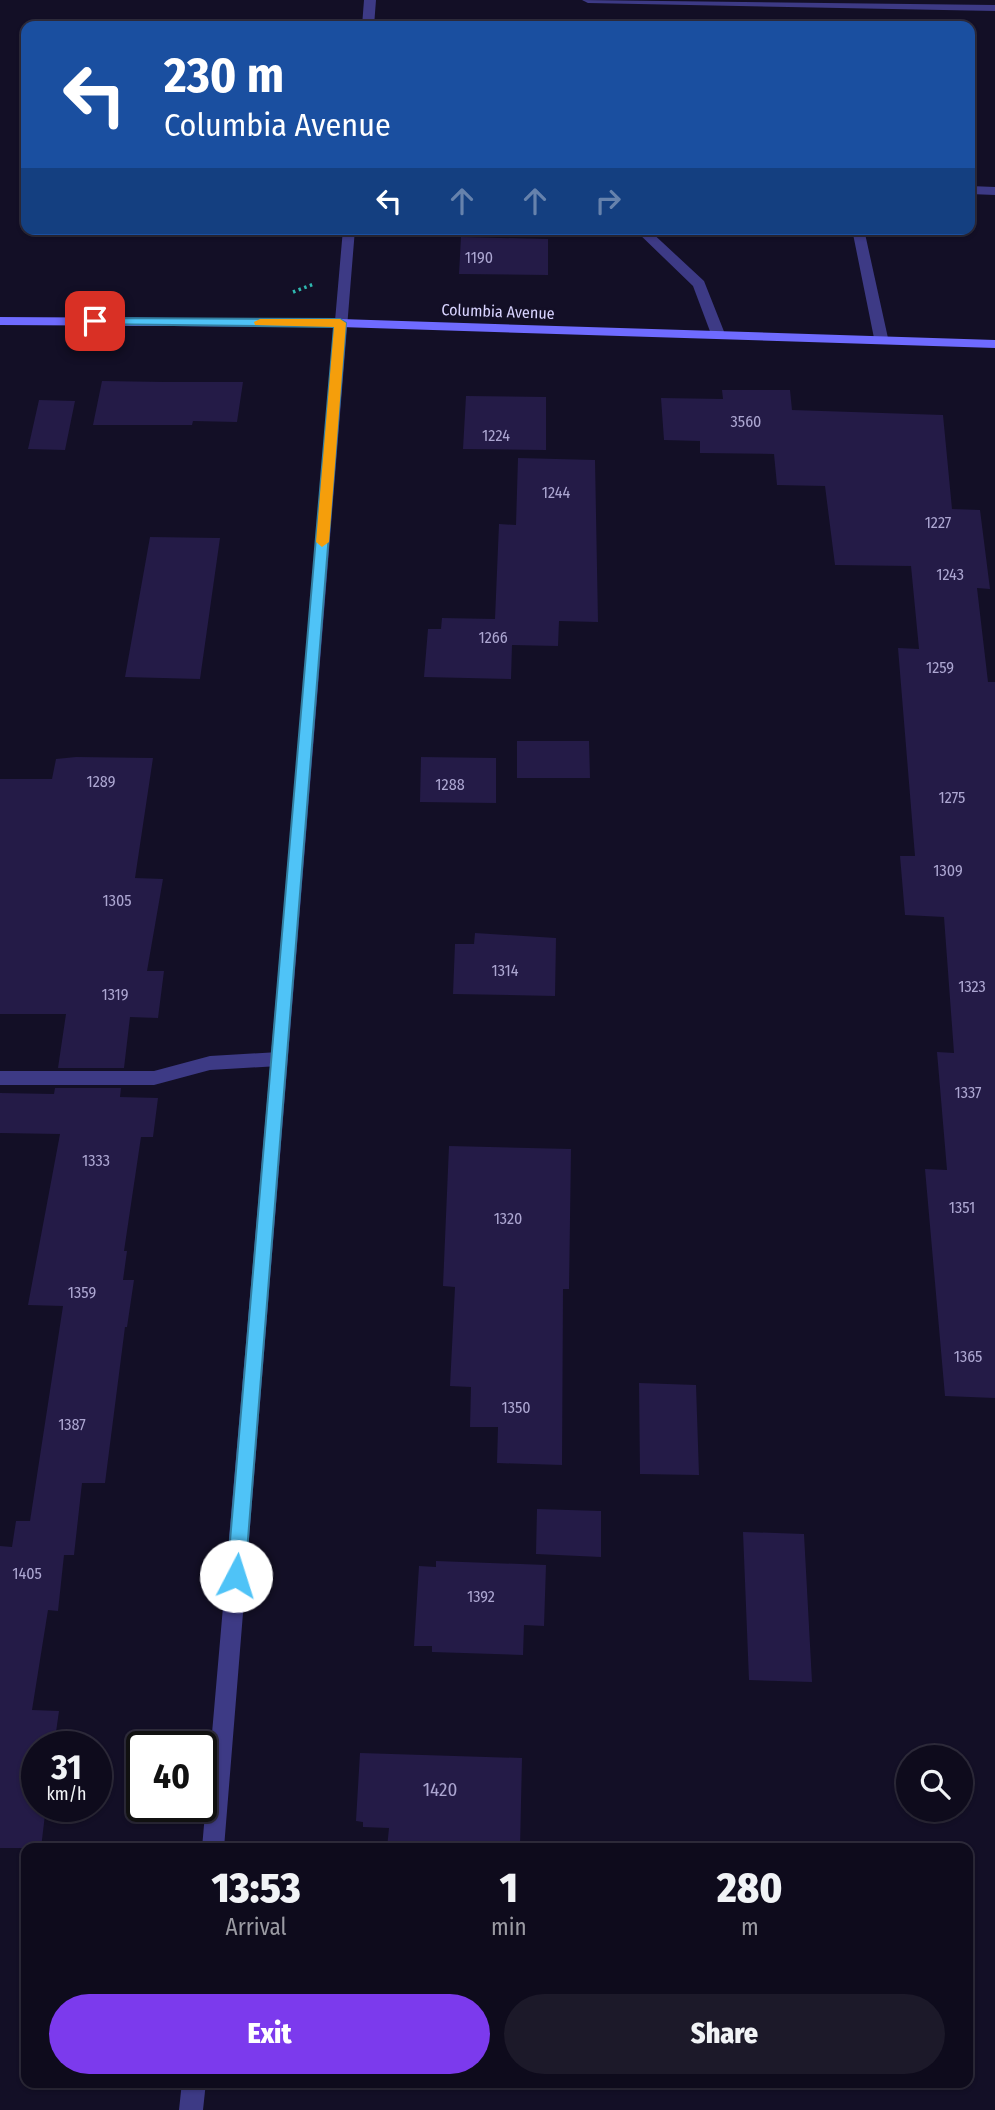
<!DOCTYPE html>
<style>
body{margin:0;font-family:"Fira Sans Condensed",sans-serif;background:#1c1929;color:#f1f3f6;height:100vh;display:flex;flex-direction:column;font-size:26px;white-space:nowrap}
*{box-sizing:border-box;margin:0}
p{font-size:23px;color:#9b9ba3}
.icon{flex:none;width:38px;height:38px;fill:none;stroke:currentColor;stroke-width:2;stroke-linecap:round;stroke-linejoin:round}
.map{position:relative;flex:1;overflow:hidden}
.drawer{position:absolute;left:21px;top:1843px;width:952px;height:245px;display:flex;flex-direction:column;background:#0e0b1c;border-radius:14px;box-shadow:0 2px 5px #0004,0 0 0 2px #2e2b3b}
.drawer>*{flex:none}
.banner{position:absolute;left:21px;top:21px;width:954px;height:214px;border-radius:14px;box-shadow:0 2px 5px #0004,0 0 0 2px #2e2b3b;background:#1a4fa0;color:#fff;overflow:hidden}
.fabs{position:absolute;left:896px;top:1745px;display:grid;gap:14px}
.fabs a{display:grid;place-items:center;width:77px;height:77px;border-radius:50%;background:#0e0b1c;box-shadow:0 2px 5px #0004,0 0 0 2px #2e2b3b;font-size:35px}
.speed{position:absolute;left:21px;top:1731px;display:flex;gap:14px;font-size:35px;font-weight:700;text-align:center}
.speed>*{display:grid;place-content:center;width:91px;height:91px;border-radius:50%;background:#0e0b1c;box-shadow:0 2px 5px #0004,0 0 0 2px #2e2b3b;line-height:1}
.speed small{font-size:18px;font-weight:400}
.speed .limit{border:4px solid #111;border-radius:10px;background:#fff;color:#111}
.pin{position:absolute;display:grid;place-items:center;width:60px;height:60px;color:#fff;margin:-30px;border-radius:14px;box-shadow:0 4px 10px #0006}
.me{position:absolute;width:77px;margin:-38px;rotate:5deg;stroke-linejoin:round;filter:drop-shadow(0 0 5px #0008)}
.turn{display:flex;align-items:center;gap:24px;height:147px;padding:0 28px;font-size:32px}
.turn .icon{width:91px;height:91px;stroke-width:2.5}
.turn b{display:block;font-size:49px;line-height:60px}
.lanes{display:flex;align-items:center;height:66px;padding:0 28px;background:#0003;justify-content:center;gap:35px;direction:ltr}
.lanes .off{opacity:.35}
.eta{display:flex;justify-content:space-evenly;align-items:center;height:119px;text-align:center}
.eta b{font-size:42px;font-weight:800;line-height:49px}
.primary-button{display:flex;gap:14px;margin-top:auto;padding:14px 28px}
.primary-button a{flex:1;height:80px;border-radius:42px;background:#7c3aed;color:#fff;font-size:28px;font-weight:800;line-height:80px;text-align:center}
.primary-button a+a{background:#1c1929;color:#f1f3f6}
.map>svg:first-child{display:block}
.building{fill:#241b47}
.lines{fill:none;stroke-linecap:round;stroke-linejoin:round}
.path{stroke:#2fb8b0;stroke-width:3.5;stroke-dasharray:2.5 3.5;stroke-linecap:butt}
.service{fill:#3d3a85;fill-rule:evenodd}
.tertiary{fill:#3d3a85;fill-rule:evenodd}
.secondary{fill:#6f6bff;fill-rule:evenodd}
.route{fill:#4fc3f7;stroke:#337fa1;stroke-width:2}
.slow{fill:#f59e0b}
.labels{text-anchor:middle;stroke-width:5;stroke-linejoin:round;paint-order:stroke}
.number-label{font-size:16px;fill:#aca6d1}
.far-street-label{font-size:16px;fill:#d9d4ff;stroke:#130f26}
.near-number-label{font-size:19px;fill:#aca6d1}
</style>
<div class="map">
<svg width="995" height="2110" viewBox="0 0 995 2110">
<rect width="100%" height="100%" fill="#130f26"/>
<path class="building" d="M461,237L548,239V275L459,274Z
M102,381L164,382H243L237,422L193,421L192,425H93Z
M722,390H790L792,410L943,415L952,509L980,510L990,589L977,588L988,682H995V1398L945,1396L925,1169L947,1170L937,1052L954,1053L944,917L905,915L900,856H915L898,648L919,649L911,566L835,565L825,486L777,485L774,454L700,453V441L664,440L661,398L723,399Z
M466,396L546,397V450L463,449Z
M39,400L75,401L65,450L28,449Z
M518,458L595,460L598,622L559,621L558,646L512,645L511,679L424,677L428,629H441L442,618L495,619L499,524L516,525Z
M150,537L220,538L200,679L125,677Z
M517,741H589L590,778H517Z
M76,757L153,758L135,878L163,879L147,971H164L158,1018L130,1017L124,1068H58L66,1014H0V779H52L56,759Z
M421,757L496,758V803L420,802Z
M475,933L556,938L555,996L453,994L455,944H474Z
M55,1088H121L120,1097L158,1098L153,1137H141L124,1251H127L123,1280H134L127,1327H125L105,1483H82L74,1555H64L58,1611L48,1610L32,1710L59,1711L54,1746H37V1806H46L41,1848H0V1546L12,1547L16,1521H30L63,1306L28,1305L60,1134L0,1133V1093L54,1094Z
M449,1146L571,1149L569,1289H563L562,1465L497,1463L498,1427H470L471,1387L450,1386L455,1287L443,1286Z
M639,1383L696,1385L699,1475L640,1474Z
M537,1509L601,1511V1557L536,1554Z
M743,1532L804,1534L812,1682L749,1680Z
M436,1561L546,1565L544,1626L524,1625L523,1655L432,1652V1646H414L419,1566L436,1567Z
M360,1753L522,1758L520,1848H387L389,1828L363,1827V1822L356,1821Z"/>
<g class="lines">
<path class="path" d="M293,292L314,284"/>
<path class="service" d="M582,0L995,5V11L588,3Z
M970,186L995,187V195L970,194Z
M634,229H648L704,281L725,334L723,337H713L711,334L693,286Z
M852,229H864L888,338L886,341L881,342L874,338Z
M279,1052L285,1054L288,1059L285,1064L279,1066L210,1070L154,1085H0V1071H154L210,1056Z"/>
<path class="tertiary" d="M364,0H376L374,26H362Z
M343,229H355L224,1848H202Z
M182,2082H206L203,2110H179Z"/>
<path class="secondary" d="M0,317L340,319L995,340V348L340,327L0,325Z"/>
</g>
<path class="route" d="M95,318L340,319L346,323L245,1576L243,1583L236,1585L229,1583L227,1576L334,327L91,324V319Z"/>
<path class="slow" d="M260,319H340L346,323L329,542L322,547L316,542L334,327L255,325L254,322Z"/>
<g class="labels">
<g class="number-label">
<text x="479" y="263">1190</text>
<text x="746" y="427">3560</text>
<text x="496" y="441">1224</text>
<text x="556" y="498">1244</text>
<text x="938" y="528">1227</text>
<text x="950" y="580">1243</text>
<text x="493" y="643">1266</text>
<text x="940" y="673">1259</text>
<text x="101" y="787">1289</text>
<text x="450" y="790">1288</text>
<text x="952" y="803">1275</text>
<text x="948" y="876">1309</text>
<text x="117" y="906">1305</text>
<text x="505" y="976">1314</text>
<text x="972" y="992">1323</text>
<text x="115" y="1000">1319</text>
<text x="968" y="1098">1337</text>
<text x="96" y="1166">1333</text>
<text x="962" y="1213">1351</text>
<text x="508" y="1224">1320</text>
<text x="82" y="1298">1359</text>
<text x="968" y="1362">1365</text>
<text x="516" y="1413">1350</text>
<text x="72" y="1430">1387</text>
<text x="27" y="1579">1405</text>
<text x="481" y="1602">1392</text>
</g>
<g class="far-street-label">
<text transform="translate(498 311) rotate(2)" y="6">Columbia Avenue</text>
</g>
<g class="near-number-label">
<text x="440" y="1796">1420</text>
</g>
</g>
</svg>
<div class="fabs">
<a><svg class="icon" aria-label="search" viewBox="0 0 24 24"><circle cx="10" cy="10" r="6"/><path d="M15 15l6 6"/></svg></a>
</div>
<div class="speed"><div>31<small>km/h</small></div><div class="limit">40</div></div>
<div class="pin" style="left:95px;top:321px;background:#d93025"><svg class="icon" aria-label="arrive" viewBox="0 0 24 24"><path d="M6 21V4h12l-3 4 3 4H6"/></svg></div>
<svg class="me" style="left:236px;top:1576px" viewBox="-20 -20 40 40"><circle r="19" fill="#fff"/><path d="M0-13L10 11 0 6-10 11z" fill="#4fc3f7"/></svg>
<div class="banner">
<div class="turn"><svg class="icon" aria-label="left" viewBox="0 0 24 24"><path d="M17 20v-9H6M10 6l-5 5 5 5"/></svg><div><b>230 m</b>Columbia Avenue</div></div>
<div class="lanes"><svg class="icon" aria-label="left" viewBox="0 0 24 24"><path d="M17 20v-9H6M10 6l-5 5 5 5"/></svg><svg class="icon off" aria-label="ahead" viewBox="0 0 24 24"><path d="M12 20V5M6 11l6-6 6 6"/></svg><svg class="icon off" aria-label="ahead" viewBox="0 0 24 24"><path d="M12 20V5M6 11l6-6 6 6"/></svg><svg class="icon off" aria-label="right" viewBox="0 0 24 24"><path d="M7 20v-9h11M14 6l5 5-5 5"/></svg></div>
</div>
<section class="drawer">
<div class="eta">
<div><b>13:53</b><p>Arrival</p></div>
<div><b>1</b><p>min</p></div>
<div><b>280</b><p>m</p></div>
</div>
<div class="primary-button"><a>Exit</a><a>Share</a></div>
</section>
</div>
